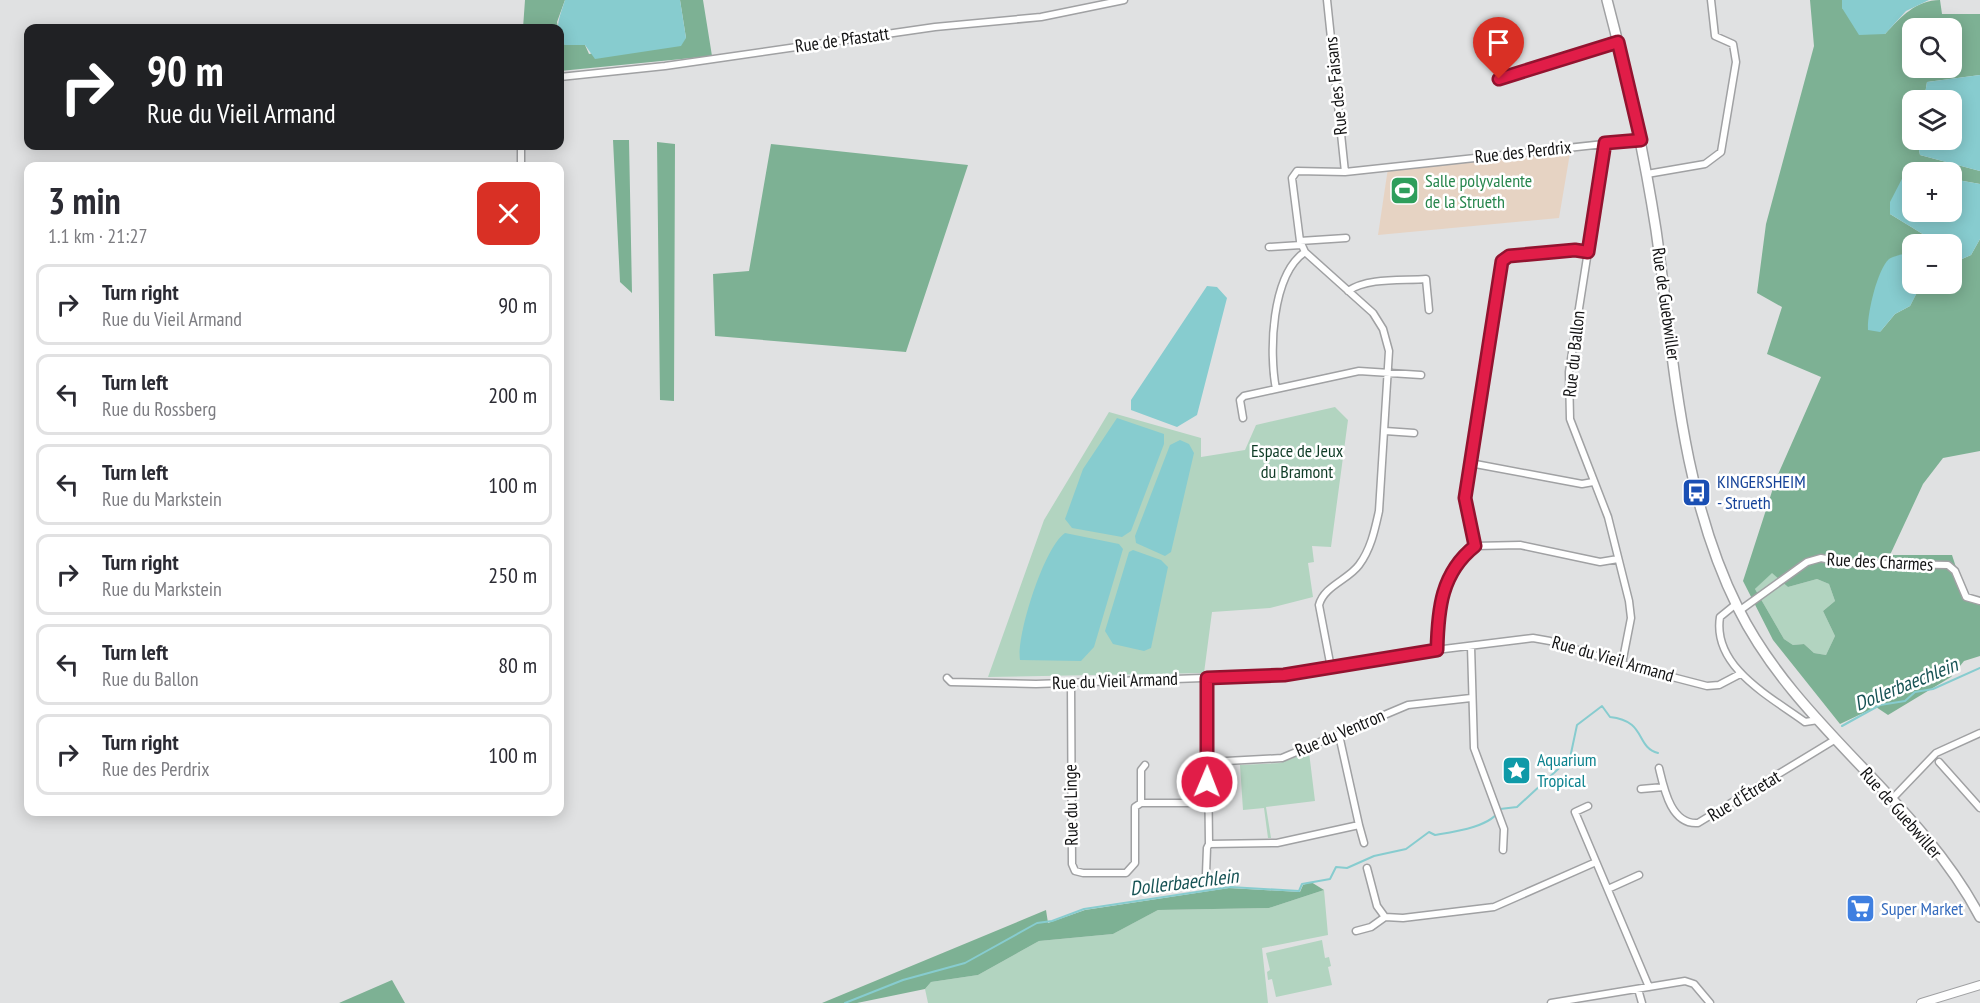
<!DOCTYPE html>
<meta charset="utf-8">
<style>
body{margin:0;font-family:"PT Sans Narrow",sans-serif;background:#f2f2f3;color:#2b2b33;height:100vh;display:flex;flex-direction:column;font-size:22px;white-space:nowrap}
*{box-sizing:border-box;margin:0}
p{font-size:20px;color:#7c7c81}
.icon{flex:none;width:33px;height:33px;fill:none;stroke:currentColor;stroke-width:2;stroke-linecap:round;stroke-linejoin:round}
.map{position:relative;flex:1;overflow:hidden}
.details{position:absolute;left:24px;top:162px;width:540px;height:654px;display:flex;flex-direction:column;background:#fff;border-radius:12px;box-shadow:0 3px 15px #0003}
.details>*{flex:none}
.top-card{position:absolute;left:24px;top:24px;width:540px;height:126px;border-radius:12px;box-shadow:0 3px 15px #0003;background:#202124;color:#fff;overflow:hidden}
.tools{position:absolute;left:1902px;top:18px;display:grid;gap:12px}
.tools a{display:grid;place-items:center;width:60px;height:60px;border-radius:12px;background:#fff;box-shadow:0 3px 15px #0003;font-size:30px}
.pin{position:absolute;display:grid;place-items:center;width:51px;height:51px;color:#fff;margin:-62px -26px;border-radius:50% 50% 50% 0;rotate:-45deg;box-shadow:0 0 6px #0007}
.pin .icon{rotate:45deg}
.me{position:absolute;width:66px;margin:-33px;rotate:1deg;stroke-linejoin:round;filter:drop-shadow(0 0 4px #0008)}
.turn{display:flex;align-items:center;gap:21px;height:126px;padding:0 24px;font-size:27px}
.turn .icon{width:78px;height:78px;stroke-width:2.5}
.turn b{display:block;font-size:42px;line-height:51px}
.round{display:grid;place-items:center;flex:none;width:63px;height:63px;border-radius:12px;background:#f2f2f3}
.head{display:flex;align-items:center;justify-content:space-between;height:102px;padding:0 24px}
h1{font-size:36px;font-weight:600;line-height:45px}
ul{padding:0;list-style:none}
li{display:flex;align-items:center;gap:18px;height:81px;margin:0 12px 9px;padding:0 12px;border:3px solid #e1e1e2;border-radius:12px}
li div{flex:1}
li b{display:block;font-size:22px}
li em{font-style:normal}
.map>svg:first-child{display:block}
.education{fill:#e6d3c3}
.green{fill:#b2d4c0}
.forest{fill:#7db194;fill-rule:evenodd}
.water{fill:#87cccf}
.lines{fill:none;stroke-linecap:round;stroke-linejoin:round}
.stream{stroke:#87cccf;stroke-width:2}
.minor-casing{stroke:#a0a1a3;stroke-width:9}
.tertiary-casing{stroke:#a0a1a3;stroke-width:10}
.secondary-casing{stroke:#a0a1a3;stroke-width:12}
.minor{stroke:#fff;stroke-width:6}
.tertiary{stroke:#fff;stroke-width:8}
.secondary{stroke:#fff;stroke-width:9}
.route-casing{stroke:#92132f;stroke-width:15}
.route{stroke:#e11d48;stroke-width:10}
.labels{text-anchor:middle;stroke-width:5;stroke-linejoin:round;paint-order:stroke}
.street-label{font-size:18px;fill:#121213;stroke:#fff}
.leisure-label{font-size:18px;fill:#27864d;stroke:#fff;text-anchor:start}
.park-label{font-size:18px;fill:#103c27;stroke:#fff}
.transit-label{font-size:18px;fill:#164399;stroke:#fff;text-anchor:start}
.culture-label{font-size:18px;fill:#0d838f;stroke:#fff;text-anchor:start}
.shop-label{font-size:18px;fill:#366cbe;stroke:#fff;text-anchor:start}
.water-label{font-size:20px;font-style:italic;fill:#175355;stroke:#fff}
</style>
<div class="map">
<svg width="1980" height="1003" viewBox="0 0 1980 1003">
<rect width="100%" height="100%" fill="#e0e1e2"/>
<path class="education" d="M1570,153L1559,218L1378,235L1388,168Z"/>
<path class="green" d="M1335,407L1348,420L1331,547L1312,546L1314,562L1308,563L1313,597L1270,608L1212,612L1204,673L988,677L1044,520L1109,412L1201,438V457L1245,450L1256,425Z
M1772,572L1788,587L1817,579L1829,584L1835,601L1823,611L1835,636L1826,655L1814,653L1804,644L1793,645L1784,639L1755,589Z
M1309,752L1315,801L1266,807L1271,838H1268L1264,808L1243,810L1240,765L1280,763Z
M1324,890L1328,935L1262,948L1268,1003H928L925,989L931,982L978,975L1039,941L1113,934L1158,910L1269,908Z
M1322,940L1325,958L1329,957L1331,966L1328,967L1332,985L1276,997L1272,979L1268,980L1267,972L1270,970L1266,953Z"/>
<path class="forest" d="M525,0H565L557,22L558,28H523Z
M680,0H703L712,56L560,71V38L565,45H585L589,54L686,38Z
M1810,0H1842V8L1885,34C1901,17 1916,0 1940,0L1942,14H1980V75L1927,82L1924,100H1912V140H1917L1920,155L1980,171V184L1952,179V172L1906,171L1890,214L1939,244H1912V263L1910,258L1880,332L1895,314L1910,306L1921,284H1952V252L1962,259L1971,255L1980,239V451L1943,458L1923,484L1890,555H1952L1967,601L1980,605V656L1964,661L1951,677L1888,715L1876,707L1840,724L1773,640L1743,581L1776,479L1821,377L1767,354L1782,307L1757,293L1766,224L1814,46ZM1912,28H1952V68H1912ZM1772,573L1788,587L1817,579L1829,584L1835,601L1823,611L1835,636L1826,655L1814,653L1804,644L1793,645L1784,639L1755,589Z
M613,140H629L632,293L620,282Z
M657,142L675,144L674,401L660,400Z
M771,144L968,165L906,352L715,336L713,274L749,271Z
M1311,882L1324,890L1269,908L1158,910L1113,934L1039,941L978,975L931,982L925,989L857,1003H822L1046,910L1048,923L1085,910L1229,888L1300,892L1303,885Z
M392,980L405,1003H339Z"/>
<path class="water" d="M565,0H680L686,38L681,46L595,59L585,45H565C552,32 560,16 565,0Z
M1842,0H1929L1906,11L1885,34L1859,35L1842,8Z
M1980,75V171L1920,155L1917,140H1952V100H1924L1927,82Z
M1906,171L1914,172L1912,212H1952V179L1980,184V239L1971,255L1962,259L1952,252V244H1939L1890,214V202Z
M1903,254L1912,263V284L1921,285L1910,306L1895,314L1880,332L1868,330C1867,315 1877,270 1889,259C1892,257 1899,255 1903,254Z
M1207,286L1217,287L1227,298L1197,415L1177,427L1131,410V400Z
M1117,418L1164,434V444L1131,531L1122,537L1072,528L1065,519L1083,469Z
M1180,440L1189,444L1194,453L1171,552L1165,556L1136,543L1135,536L1170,445Z
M1065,533L1119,544L1123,549L1094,647L1081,661L1020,660C1016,636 1044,547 1065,533Z
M1133,550L1161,560L1168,567L1151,648L1144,651L1113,644L1105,631L1129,552Z"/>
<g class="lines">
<path class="stream" d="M1842,726L1880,705L1905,701L1915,692L1933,689L1980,668
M845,1003L903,980L965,963L1037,923L1052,921L1084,909L1230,887L1299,891L1302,884L1330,879L1336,867L1347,868L1374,856L1406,849L1429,832L1435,835C1453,832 1492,827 1500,809L1517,807L1570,758L1577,725L1602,706L1610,717C1647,721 1635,747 1658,753"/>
<defs>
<path id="minor" d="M1327,0L1345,172
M560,77L665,66L935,27L1041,17L1124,0
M1499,79L1618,42
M1605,143L1569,372L1570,419L1608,517L1629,601L1631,618L1622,664
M521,166V146
M1647,174L1705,164L1721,152L1736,62L1733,44L1715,36L1711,0
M1300,241L1346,238
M1269,247L1301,245
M1305,252C1271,275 1269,353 1276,389L1359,371L1421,375
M1348,291C1368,277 1403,281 1426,279L1429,310
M1243,418L1240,400L1244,396L1276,389
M1385,431L1414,433
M1470,463L1582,484L1593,482
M1475,546L1465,498L1502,261L1509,256L1575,250L1588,252
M1736,604L1720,617C1712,667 1771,697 1805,722L1818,720
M1739,611L1807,562L1821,558L1845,563L1948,565L1955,571L1966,597L1980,601
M1471,646L1474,748L1504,829L1503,850
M1437,650C1438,609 1441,572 1475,546L1520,545L1600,562L1618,559
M1331,668L1319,605C1324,586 1348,580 1359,565C1371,549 1375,529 1379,511L1389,351L1383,329L1373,313L1305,252L1300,241L1292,178L1297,171L1345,172L1641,140
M947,678L951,682L1036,684L1284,675L1387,656L1533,638L1550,641L1622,664L1707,686L1719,685L1740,674
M1207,678L1209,844L1277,843L1359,825L1339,735
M1071,683L1072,864L1075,871L1083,873H1126L1135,863V807L1141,803V770L1145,765
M1208,762L1282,758L1408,705L1471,698
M1939,762L1980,808
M1659,768C1664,789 1671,825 1698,823L1836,739
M1641,789L1664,787
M1892,799L1936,753L1980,733
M1141,803H1207
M1588,806L1575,812L1649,987
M1359,825L1364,843
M1367,868L1377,906L1385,917L1403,918L1494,907L1596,862
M1206,874L1207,848L1209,844
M1608,889L1639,875
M1356,931L1371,927L1385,917
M1638,989L1642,1003
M1551,1003L1685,981L1694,984L1710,1003"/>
<path id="tertiary" d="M1921,1003L1980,985"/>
<path id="secondary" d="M1607,0C1627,76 1644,152 1656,230C1674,357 1680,492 1738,608C1797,727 1919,800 1980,917"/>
</defs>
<use href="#minor" class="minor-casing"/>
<use href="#tertiary" class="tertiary-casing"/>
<use href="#secondary" class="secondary-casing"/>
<use href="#minor" class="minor"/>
<use href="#tertiary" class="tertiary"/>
<use href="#secondary" class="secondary"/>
</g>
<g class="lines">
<defs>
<path id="route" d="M1207,782V678L1284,675L1437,650C1438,609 1441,573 1475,546L1465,498L1502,261L1509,256L1575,250L1588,252L1605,143L1641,140L1618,42L1499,79"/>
</defs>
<use href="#route" class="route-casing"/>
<use href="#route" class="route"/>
</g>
<defs>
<symbol id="stadium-square" viewBox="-11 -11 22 22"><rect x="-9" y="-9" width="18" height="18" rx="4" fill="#2e9e5b" stroke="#fff"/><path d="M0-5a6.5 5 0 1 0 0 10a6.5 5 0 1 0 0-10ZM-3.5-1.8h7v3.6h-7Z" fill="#fff"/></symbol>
<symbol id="bus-square" viewBox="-11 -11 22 22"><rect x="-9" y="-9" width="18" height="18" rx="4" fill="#1a4fb4" stroke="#fff"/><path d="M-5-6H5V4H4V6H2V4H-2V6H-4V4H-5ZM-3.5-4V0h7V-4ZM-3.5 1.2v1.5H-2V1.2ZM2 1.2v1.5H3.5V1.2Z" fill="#fff"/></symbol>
<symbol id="sight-square" viewBox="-11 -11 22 22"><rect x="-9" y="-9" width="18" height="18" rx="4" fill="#0f9aa8" stroke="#fff"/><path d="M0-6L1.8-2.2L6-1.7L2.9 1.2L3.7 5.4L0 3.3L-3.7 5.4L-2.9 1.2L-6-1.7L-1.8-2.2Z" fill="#fff"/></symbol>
<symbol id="supermarket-square" viewBox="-11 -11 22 22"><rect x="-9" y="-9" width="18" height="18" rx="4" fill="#3f7fe0" stroke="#fff"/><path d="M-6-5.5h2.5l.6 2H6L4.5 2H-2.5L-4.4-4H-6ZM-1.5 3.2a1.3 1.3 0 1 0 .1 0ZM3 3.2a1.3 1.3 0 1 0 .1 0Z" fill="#fff"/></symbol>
</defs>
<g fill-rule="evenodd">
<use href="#stadium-square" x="1388" y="174" width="33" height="33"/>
<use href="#bus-square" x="1680" y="476" width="33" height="33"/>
<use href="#sight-square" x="1500" y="754" width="33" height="33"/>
<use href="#supermarket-square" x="1844" y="892" width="33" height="33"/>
</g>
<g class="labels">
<g class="street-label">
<text transform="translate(842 40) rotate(-8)" y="6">Rue de Pfastatt</text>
<text transform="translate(1336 86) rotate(-96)" y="6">Rue des Faisans</text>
<text transform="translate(1523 152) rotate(-6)" y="6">Rue des Perdrix</text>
<text transform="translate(1666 304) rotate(82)" y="6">Rue de Guebwiller</text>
<text transform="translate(1574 354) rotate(-84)" y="6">Rue du Ballon</text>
<text transform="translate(1880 562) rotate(3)" y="6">Rue des Charmes</text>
<text transform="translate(1613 659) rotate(16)" y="6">Rue du Vieil Armand</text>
<text transform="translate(1115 681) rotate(-2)" y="6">Rue du Vieil Armand</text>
<text transform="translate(1340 733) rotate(-23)" y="6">Rue du Ventron</text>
<text transform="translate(1744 796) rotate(-31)" y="6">Rue d'Étretat</text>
<text transform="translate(1071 805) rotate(-91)" y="6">Rue du Linge</text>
<text transform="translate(1901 813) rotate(49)" y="6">Rue de Guebwiller</text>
</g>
<g class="leisure-label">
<text x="1425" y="187">Salle polyvalente<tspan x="1425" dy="21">de la Strueth</tspan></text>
</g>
<g class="park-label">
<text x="1297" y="457">Espace de Jeux<tspan x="1297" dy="21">du Bramont</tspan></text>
</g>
<g class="transit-label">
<text x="1717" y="488">KINGERSHEIM<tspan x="1717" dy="21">- Strueth</tspan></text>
</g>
<g class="culture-label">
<text x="1537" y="766">Aquarium<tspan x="1537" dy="21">Tropical</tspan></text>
</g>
<g class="shop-label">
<text x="1881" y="915">Super Market</text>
</g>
<g class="water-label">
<text transform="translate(1906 684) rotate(-22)" y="7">Dollerbaechlein</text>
<text transform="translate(1184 882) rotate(-7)" y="7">Dollerbaechlein</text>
</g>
</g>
</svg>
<div class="tools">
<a><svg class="icon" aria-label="search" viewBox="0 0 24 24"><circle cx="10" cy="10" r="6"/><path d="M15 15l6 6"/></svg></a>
<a><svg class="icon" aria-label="layers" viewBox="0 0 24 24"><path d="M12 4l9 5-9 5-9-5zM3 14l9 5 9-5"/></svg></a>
<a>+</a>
<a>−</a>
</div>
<div class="pin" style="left:1499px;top:79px;background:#d93025"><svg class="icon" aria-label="arrive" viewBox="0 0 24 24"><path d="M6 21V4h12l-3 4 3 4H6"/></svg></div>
<svg class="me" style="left:1207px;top:782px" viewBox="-20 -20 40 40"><circle r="17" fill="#e11d48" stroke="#fff" stroke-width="3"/><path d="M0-11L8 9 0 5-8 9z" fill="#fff"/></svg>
<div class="top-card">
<div class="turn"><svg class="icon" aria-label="right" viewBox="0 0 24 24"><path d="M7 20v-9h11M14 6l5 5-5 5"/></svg><div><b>90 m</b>Rue du Vieil Armand</div></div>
</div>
<section class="details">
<div class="head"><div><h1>3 min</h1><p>1.1 km · 21:27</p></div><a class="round" style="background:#d93025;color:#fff"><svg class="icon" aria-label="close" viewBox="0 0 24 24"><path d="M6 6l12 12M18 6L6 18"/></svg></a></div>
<ul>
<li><svg class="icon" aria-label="right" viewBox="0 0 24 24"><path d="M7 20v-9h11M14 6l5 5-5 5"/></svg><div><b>Turn right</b><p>Rue du Vieil Armand</p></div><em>90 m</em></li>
<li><svg class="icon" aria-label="left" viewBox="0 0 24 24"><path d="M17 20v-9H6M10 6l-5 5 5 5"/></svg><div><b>Turn left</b><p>Rue du Rossberg</p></div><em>200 m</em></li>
<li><svg class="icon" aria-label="left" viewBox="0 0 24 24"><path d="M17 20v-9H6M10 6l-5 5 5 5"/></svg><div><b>Turn left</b><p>Rue du Markstein</p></div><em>100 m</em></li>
<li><svg class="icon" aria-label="right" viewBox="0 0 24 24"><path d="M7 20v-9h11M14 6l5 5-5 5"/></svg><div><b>Turn right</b><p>Rue du Markstein</p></div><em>250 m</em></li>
<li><svg class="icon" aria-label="left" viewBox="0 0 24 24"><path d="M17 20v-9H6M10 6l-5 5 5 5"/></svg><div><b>Turn left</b><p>Rue du Ballon</p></div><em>80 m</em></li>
<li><svg class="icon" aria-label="right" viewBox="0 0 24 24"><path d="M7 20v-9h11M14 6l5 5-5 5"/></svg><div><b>Turn right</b><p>Rue des Perdrix</p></div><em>100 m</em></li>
</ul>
</section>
</div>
